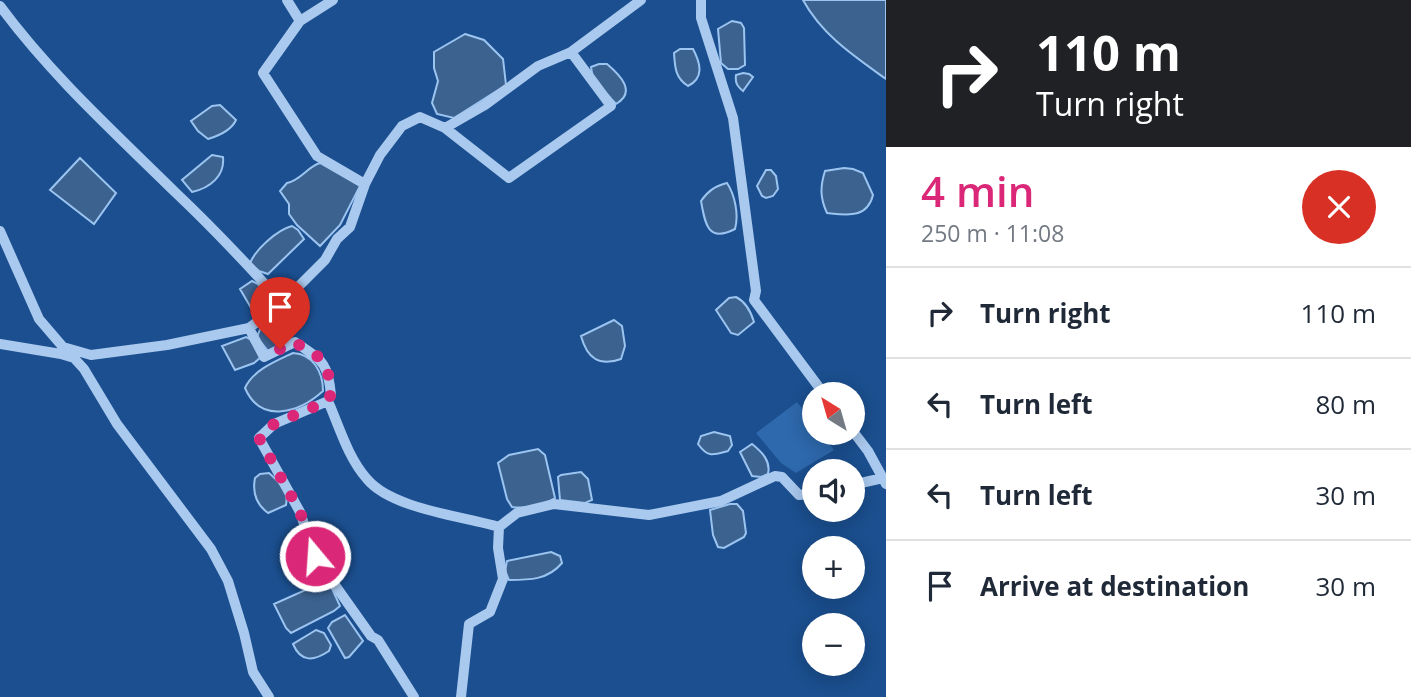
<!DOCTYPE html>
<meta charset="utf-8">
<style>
body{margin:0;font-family:"Open Sans",sans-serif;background:#f2f2f3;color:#1f2937;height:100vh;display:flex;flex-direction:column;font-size:26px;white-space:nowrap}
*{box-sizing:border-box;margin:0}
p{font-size:23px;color:#747a83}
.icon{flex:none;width:38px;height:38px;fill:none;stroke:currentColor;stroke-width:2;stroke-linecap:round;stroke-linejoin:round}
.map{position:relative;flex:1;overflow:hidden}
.side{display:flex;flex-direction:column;background:#fff;width:525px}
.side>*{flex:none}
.top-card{background:#202124;color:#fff;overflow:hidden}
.needle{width:46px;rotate:323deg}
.tools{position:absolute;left:802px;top:382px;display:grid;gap:14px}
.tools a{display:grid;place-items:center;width:63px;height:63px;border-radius:50%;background:#fff;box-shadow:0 4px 18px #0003;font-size:35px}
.pin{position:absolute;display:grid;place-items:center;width:60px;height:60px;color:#fff;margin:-72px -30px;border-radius:50% 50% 50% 0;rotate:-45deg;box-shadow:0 0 7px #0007}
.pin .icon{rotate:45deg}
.me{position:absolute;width:77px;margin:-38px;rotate:342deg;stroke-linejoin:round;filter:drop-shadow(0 0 5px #0008)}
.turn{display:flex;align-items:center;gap:24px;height:147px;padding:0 35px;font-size:32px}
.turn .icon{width:91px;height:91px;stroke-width:2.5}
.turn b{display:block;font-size:49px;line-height:60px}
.round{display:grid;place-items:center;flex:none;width:74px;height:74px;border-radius:37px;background:#f2f2f3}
.head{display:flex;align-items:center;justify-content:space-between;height:119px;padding:0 35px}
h1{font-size:42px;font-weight:600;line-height:52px;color:#db2777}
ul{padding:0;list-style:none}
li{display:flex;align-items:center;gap:21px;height:91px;padding:0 35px;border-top:2px solid #e0e1e3}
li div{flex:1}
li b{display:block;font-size:26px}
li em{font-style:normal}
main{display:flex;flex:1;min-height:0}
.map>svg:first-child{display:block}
.green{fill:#2e69ad}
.water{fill:#3c6290;stroke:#9cc4f0;stroke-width:2}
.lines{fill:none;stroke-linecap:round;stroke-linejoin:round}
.minor{stroke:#a9c9ee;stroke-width:10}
.route{stroke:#db2777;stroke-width:12;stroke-dasharray:0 21.6}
</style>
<main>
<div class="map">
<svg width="886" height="697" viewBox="0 0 886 697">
<rect width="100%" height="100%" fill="#1b4f8f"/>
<path class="green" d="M797,402L814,424V432H820L834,450L796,473L781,463L756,433Z"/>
<path class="water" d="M803,0H886V79C854,56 822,35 803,0Z
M732,21L741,23L744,28L745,65L738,69H728L721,63L718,29Z
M465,34L484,40L503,59L506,85L454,118L437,114L432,103L438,81L434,68V52Z
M680,49H693C701,64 704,78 688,86C675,78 675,67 674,53Z
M599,64H607C620,75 637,92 616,104L593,79L591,67Z
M743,73L749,74L753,77L743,91C737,86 735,83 736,75Z
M220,105L236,120C231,131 218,136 208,139L198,131L191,121L212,106Z
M212,155L223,157C225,176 210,188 192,192L182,180Z
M80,158L116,193L94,224L50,190Z
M320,163L360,186L340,225L320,246L297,225L289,214V204L280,191L287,183C301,180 307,167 320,163Z
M844,168L853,169L863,173L873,195C867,219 847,215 827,213C820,198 820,187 825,171Z
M766,170H771L776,176L778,189L773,196L766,198L762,196L757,186Z
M727,183C735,195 739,215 735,229C708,243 705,224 701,201C708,191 715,186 727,183Z
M292,226L298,230L304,239L268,274L259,271L250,263C256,249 277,230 292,226Z
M252,281L258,284L270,304L258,314L254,313L240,289Z
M736,297C746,302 751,312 754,322L738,335L731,333L716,310L729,298Z
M271,317C282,320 286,324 289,336L284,342L268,351L257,337L263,322Z
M614,320L622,326L625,346L621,359C599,367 587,358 581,336Z
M246,337L250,339L261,357L254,363L235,370L222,346Z
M293,353C313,354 323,372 323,391C300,412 261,425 245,388C253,370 276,361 293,353Z
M714,432L730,436L732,445L728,451C713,455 708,458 698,444L701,436Z
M752,444C762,452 771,461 768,474L761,477L752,476L740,452Z
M538,449L545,455L555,498C544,505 525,509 512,507L507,499L498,463L509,455Z
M581,472L588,479L592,500L585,503L560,500L558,477L561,475Z
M269,473C280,483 289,490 286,505L268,513C256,504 252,493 255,478L260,474Z
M730,504H737L743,511L746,533L744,537L724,548L718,547L713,535L710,510Z
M551,552L560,556L562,563C548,580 529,580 509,580L505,571L507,561Z
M329,582L340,606L334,611L291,633L286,628L274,604L321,583Z
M345,615L363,641L349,657L345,658L328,628L332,622Z
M316,630L324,633L331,645L329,651C314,661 301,663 293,644Z"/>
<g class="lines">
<path class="minor" d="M287,0L300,21
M333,0L300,21L263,73L317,156L365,184
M701,0V18L733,118L756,291L754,300L824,394
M0,6C51,75 114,132 175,192C213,228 248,265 282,303
M445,128L485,105L538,66L571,52L641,0
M0,231L39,319L63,347L91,355L167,345L249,328L282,303L325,260L337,239L350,227L365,184L380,155L402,126L420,117L445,128L509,178L611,106L571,52
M249,328L264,357L295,342C321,360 328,361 331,395L328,401L274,424L259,438L300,512L315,557L371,636L378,640L414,697
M0,344L61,354L74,358L84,369L117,424L211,549L228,581L244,633L253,672L269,697
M328,401C339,426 348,458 367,479C392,509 462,516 499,527
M852,430L868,451L886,484
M852,485L883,478
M461,697L469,624L490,612L503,579L498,548L499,527L517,513L554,504L649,515L721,501L775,476L782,477L799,495L814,494"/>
</g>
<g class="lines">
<path class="route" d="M280,349L295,342C301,347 309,349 315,354C326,363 336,388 328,401L274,424L259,438L300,512L315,556"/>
</g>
</svg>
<div class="tools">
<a><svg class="needle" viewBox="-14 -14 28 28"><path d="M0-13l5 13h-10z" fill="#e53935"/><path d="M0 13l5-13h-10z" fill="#747a83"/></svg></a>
<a><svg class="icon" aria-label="sound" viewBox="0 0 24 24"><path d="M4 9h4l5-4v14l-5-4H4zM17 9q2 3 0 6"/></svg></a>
<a>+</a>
<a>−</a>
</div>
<div class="pin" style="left:280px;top:349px;background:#d93025"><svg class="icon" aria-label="arrive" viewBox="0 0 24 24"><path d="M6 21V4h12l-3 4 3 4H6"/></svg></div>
<svg class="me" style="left:315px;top:556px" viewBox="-20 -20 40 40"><circle r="17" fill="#db2777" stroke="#fff" stroke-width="3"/><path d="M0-11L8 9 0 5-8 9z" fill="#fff"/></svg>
</div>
<section class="side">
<div class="top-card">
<div class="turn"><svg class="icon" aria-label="right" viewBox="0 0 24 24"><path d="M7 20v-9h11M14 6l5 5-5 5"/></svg><div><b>110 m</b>Turn right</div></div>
</div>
<div class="head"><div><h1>4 min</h1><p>250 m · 11:08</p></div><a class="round" style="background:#d93025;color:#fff"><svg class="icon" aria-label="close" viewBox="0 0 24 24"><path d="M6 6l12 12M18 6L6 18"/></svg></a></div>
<ul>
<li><svg class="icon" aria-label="right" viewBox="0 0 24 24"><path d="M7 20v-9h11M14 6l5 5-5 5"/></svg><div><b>Turn right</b></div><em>110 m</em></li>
<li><svg class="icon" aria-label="left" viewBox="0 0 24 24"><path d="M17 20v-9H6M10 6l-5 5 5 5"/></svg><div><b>Turn left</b></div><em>80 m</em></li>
<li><svg class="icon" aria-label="left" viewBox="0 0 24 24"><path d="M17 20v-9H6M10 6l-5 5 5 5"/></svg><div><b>Turn left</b></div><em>30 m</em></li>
<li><svg class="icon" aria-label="arrive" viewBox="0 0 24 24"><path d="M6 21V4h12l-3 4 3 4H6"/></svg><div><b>Arrive at destination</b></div><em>30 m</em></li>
</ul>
</section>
</main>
